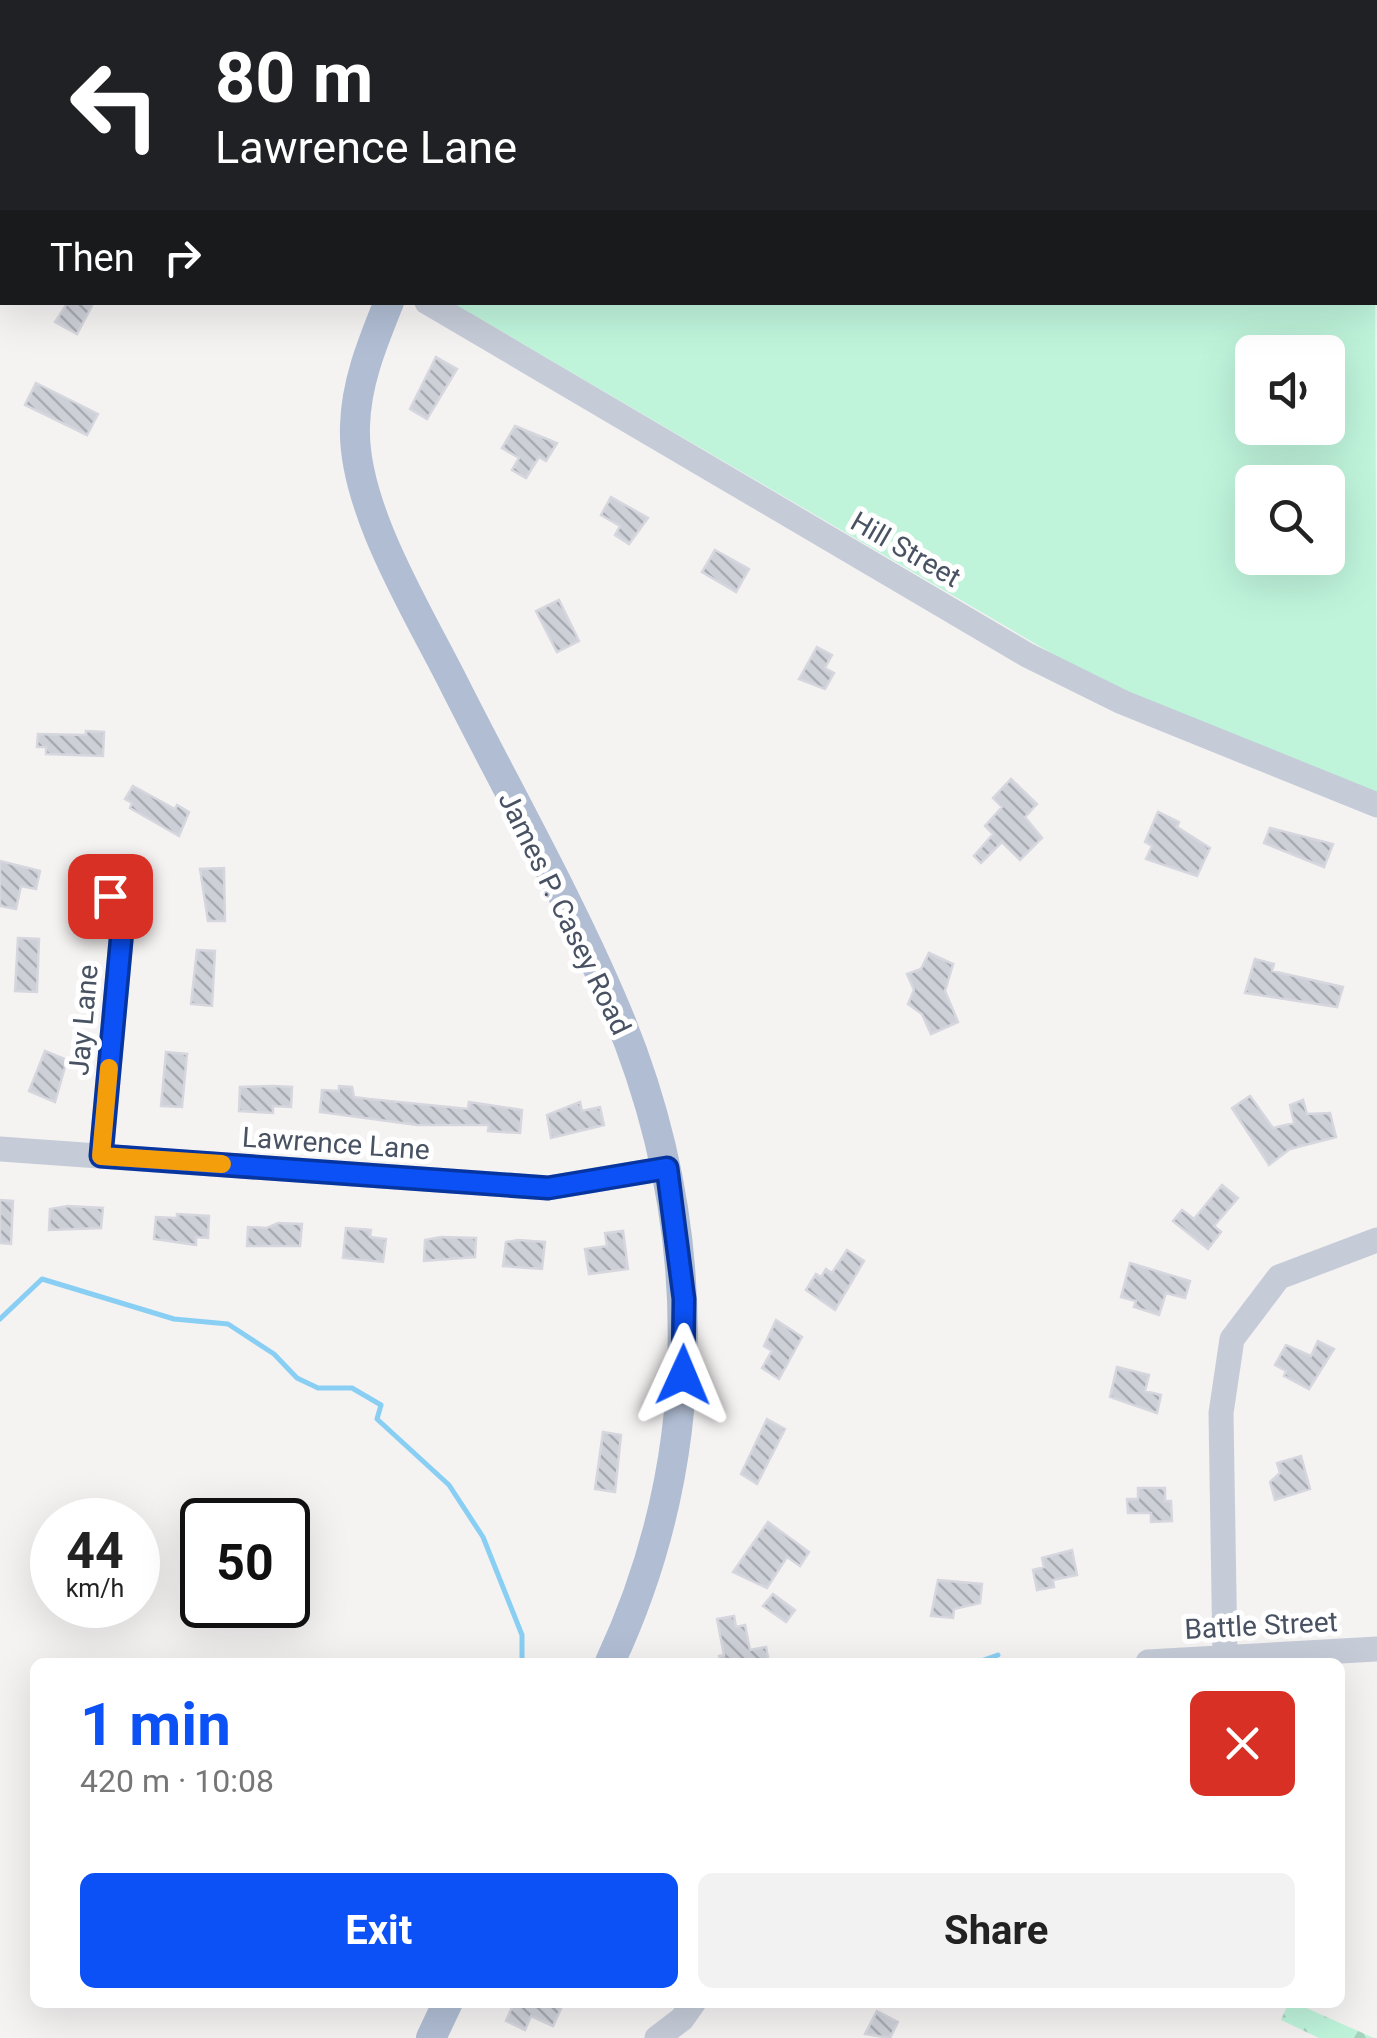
<!DOCTYPE html>
<meta charset="utf-8">
<style>
body{margin:0;font-family:Roboto,sans-serif;background:#f2f2f2;color:#222;height:100vh;display:flex;flex-direction:column;font-size:38px;white-space:nowrap}
*{box-sizing:border-box;margin:0}
p{font-size:32px;color:#767676}
.icon{flex:none;width:55px;height:55px;fill:none;stroke:currentColor;stroke-width:2;stroke-linecap:round;stroke-linejoin:round}
.map{position:relative;flex:1;overflow:hidden}
.drawer{position:absolute;left:30px;top:1658px;width:1315px;height:350px;display:flex;flex-direction:column;background:#fff;border-radius:15px;box-shadow:0 10px 40px #0002}
.drawer>*{flex:none}
.banner{position:absolute;left:0px;top:0px;width:1378px;height:305px;box-shadow:0 10px 40px #0002;background:#202124;color:#fff;overflow:hidden}
.controls{position:absolute;left:1235px;top:335px;display:grid;gap:20px}
.controls a{display:grid;place-items:center;width:110px;height:110px;border-radius:15px;background:#fff;box-shadow:0 10px 40px #0002;font-size:50px}
.speed{position:absolute;left:30px;top:1498px;display:flex;gap:20px;font-size:50px;font-weight:700;text-align:center}
.speed>*{display:grid;place-content:center;width:130px;height:130px;border-radius:50%;background:#fff;box-shadow:0 10px 40px #0002;line-height:1}
.speed small{font-size:25px;font-weight:400}
.speed .limit{border:5px solid #111;border-radius:15px;background:#fff;color:#111}
.pin{position:absolute;display:grid;place-items:center;width:85px;height:85px;color:#fff;margin:-42px;border-radius:20px;box-shadow:0 5px 15px #0006}
.me{position:absolute;width:110px;margin:-55px;rotate:1deg;stroke-linejoin:round;filter:drop-shadow(0 0 8px #0008)}
.turn{display:flex;align-items:center;gap:35px;height:210px;padding:0 50px;font-size:45px}
.turn .icon{width:130px;height:130px;stroke-width:2.5}
.turn b{display:block;font-size:70px;line-height:85px}
.then{display:flex;align-items:center;height:95px;padding:0 50px;background:#0003;gap:20px;font-size:38px}
.round{display:grid;place-items:center;flex:none;width:105px;height:105px;border-radius:15px;background:#f2f2f2}
.head{display:flex;align-items:center;justify-content:space-between;height:170px;padding:0 50px}
h1{font-size:60px;font-weight:700;line-height:75px;color:#0b51f6}
.button{display:flex;gap:20px;margin-top:auto;padding:20px 50px}
.button a{flex:1;height:115px;border-radius:15px;background:#0b51f6;color:#fff;font-size:40px;font-weight:700;line-height:115px;text-align:center}
.button a+a{background:#f2f2f2;color:#222}
.map>svg:first-child{display:block}
.green{fill:#bff4db;fill-rule:evenodd}
.forest{fill:url(#forest-firs)}
.lines{fill:none;stroke-linecap:round;stroke-linejoin:round}
.stream{stroke:#89cff4;stroke-width:5}
.building{fill:url(#building-back-hatch);stroke:#d6d7de;stroke-width:2.5}
.minor{stroke:#c5ccd8;stroke-width:25}
.major{stroke:#b0bdd3;stroke-width:30}
.route-casing{stroke:#0735a0;stroke-width:25}
.route{stroke:#0b51f6;stroke-width:18}
.slow{stroke:#f59e0b;stroke-width:18}
.labels{text-anchor:middle;stroke-width:10;stroke-linejoin:round;paint-order:stroke}
.street-label{font-size:28px;fill:#485262;stroke:#fff}
</style>
<div class="map">
<svg width="1377" height="2038" viewBox="0 0 1377 2038">
<defs>
<pattern id="forest-firs" width="22" height="20" patternUnits="userSpaceOnUse" patternTransform="scale(2.5)"><rect width="22" height="20" fill="#bff4db"/><path d="M5 1l3.5 6h-7zM16 11l3.5 6h-7z" fill="#a6d3be"/></pattern>
<pattern id="building-back-hatch" width="6" height="6" patternUnits="userSpaceOnUse" patternTransform="scale(2.5)"><rect width="6" height="6" fill="#ced0d8"/><path d="M-1 5l2 2M0 0l6 6M5-1l2 2" fill="none" stroke="#a9abb3"/></pattern>
</defs>
<rect width="100%" height="100%" fill="#f5f2f2"/>
<path class="green" d="M584,0H1059L1062,2H583Z
M1375,267L1377,793L1134,695L1058,657L453,303L1375,302ZM1252,352H1328V428H1252ZM1252,482H1328V558H1252Z"/>
<path class="forest" d="M1289,2002L1295,2003L1374,2038H1319L1281,2020Z"/>
<g class="lines">
<path class="stream" d="M0,1319L42,1279L174,1319L228,1324L274,1354L297,1378L318,1388H352L381,1405L377,1419L449,1485L483,1537L522,1635V1662
M978,1662L998,1655"/>
</g>
<path class="building" d="M68,302H94L77,334L55,322Z
M436,357L457,369L427,419L410,409Z
M36,383L98,414L87,435L25,405Z
M515,426L557,443L546,461L539,457L526,478L512,470L519,458L502,448Z
M611,497L648,518L629,544L615,535L620,526L601,515Z
M715,550L749,569L736,592L702,572Z
M559,600L579,641L557,652L536,611Z
M817,647L832,655L825,668L834,673L825,689L799,679Z
M86,731L104,732L103,756L46,754V747H37L38,734L86,735Z
M1011,779L1037,804L1025,817L1042,838L1020,860L1002,842L981,863L974,856L993,834L985,826L1002,807L993,798Z
M133,786L175,809L177,805L189,812L179,836L130,808L132,803L125,799Z
M1158,812L1179,822L1177,827L1210,848L1197,876L1146,859L1152,846L1145,842Z
M1270,828L1333,844L1324,867L1264,843Z
M0,861L40,871L36,889L21,886L16,909L0,906Z
M224,868L225,921H208L200,869Z
M18,938L39,939L37,992L15,991Z
M197,950L215,951L212,1006L191,1004Z
M929,953L953,964L945,991L958,1022L931,1034L922,1014L908,1004L914,990L907,974L921,969Z
M1255,959L1274,964L1272,971L1343,987L1337,1007L1245,993Z
M45,1051L67,1060L55,1102L29,1091Z
M166,1052L187,1054L182,1107L161,1106Z
M274,1086L292,1087L291,1107L273,1106V1113L239,1111L240,1087Z
M339,1086L352,1087L354,1097L369,1099L468,1109L469,1102L522,1110L520,1133L488,1131L489,1125H417L320,1112L322,1090L339,1091Z
M1250,1096L1273,1128L1294,1123L1290,1105L1303,1100L1307,1114L1330,1113L1336,1137L1290,1149L1269,1165L1232,1108Z
M580,1102L582,1111L600,1107L604,1125L551,1138L547,1115Z
M1222,1185L1238,1198L1214,1226L1221,1232L1208,1249L1173,1221L1182,1210L1194,1219Z
M0,1200L13,1201L11,1244L0,1243Z
M68,1206L103,1208L101,1228L49,1230L50,1209Z
M177,1214L209,1216L208,1238L196,1237V1245L154,1239L156,1217L177,1218Z
M278,1223L302,1224L300,1246H247L248,1227L267,1228Z
M346,1228L371,1230L370,1237L386,1239L383,1262L343,1258Z
M623,1231L628,1269L589,1274L585,1249L607,1246L605,1233Z
M441,1237L476,1238L475,1257L424,1261L425,1240Z
M518,1240L545,1242L542,1269L503,1266L506,1242Z
M847,1250L864,1261L835,1310L806,1290L816,1274L821,1277L826,1269L832,1273Z
M1130,1263L1190,1281L1185,1298L1166,1293L1159,1315L1134,1307L1136,1301L1121,1297Z
M776,1320L802,1337L779,1379L762,1368L772,1351L764,1346Z
M1318,1341L1334,1349L1309,1389L1284,1376L1286,1371L1275,1365L1286,1345L1311,1356Z
M1117,1367L1149,1375L1145,1391L1161,1395L1157,1413L1110,1397Z
M767,1419L785,1429L757,1484L741,1474Z
M603,1432L621,1435L615,1492L595,1489Z
M1301,1456L1310,1489L1275,1500L1270,1482L1280,1473L1277,1463Z
M1138,1488H1165V1501H1171L1172,1521L1151,1522V1513H1128L1127,1499H1138Z
M768,1522L809,1552L800,1566L787,1557L767,1588L733,1572Z
M1072,1550L1077,1575L1053,1580L1054,1587L1037,1590L1033,1570L1044,1567L1042,1558Z
M938,1580L982,1584L980,1603L954,1609L953,1618L931,1616Z
M773,1594L795,1610L786,1622L763,1606Z
M734,1616L736,1627L745,1625L750,1650L766,1647L769,1662H720L719,1656L724,1655L717,1619Z
M503,2002H564L553,2026L531,2016L525,2030L506,2021L512,2007Z
M877,2011L898,2022L890,2038L865,2034Z"/>
<g class="lines">
<path class="minor" d="M364,2L365,0
M0,67L2,68
M427,302L1027,655L1122,702L1377,805
M0,1149L548,1188L667,1168
M101,1156L124,908L110,896
M1225,1656L1221,1413L1232,1339L1279,1277L1377,1240
M1148,1662L1377,1649
M657,2038L682,2019L694,2002"/>
<path class="major" d="M547,2L549,0
M389,302C373,342 356,382 355,426C352,505 416,609 451,678C505,786 570,900 616,1010C705,1221 707,1455 610,1662
M431,2038L448,2002"/>
</g>
<g class="lines">
<defs>
<path id="route" d="M110,896L124,908L101,1156L548,1188L667,1168L684,1299L683,1375"/>
</defs>
<use href="#route" class="route-casing"/>
<use href="#route" class="route"/>
<path class="slow" d="M109,1068L101,1156L222,1164"/>
</g>
<g class="labels">
<g class="street-label">
<text transform="translate(906 549) rotate(30)" y="10">Hill Street</text>
<text transform="translate(565 913) rotate(64)" y="10">James P. Casey Road</text>
<text transform="translate(83 1020) rotate(-85)" y="10">Jay Lane</text>
<text transform="translate(336 1143) rotate(4)" y="10">Lawrence Lane</text>
<text transform="translate(1261 1625) rotate(-3)" y="10">Battle Street</text>
</g>
</g>
</svg>
<div class="controls">
<a><svg class="icon" aria-label="sound" viewBox="0 0 24 24"><path d="M4 9h4l5-4v14l-5-4H4zM17 9q2 3 0 6"/></svg></a>
<a><svg class="icon" aria-label="search" viewBox="0 0 24 24"><circle cx="10" cy="10" r="6"/><path d="M15 15l6 6"/></svg></a>
</div>
<div class="speed"><div>44<small>km/h</small></div><div class="limit">50</div></div>
<div class="pin" style="left:110px;top:896px;background:#d93025"><svg class="icon" aria-label="arrive" viewBox="0 0 24 24"><path d="M6 21V4h12l-3 4 3 4H6"/></svg></div>
<svg class="me" style="left:683px;top:1375px" viewBox="-20 -20 40 40"><path d="M0-17L14 15 0 8-14 15z" fill="#0b51f6" stroke="#fff" stroke-width="4"/></svg>
<div class="banner">
<div class="turn"><svg class="icon" aria-label="left" viewBox="0 0 24 24"><path d="M17 20v-9H6M10 6l-5 5 5 5"/></svg><div><b>80 m</b>Lawrence Lane</div></div>
<div class="then">Then<svg class="icon" aria-label="right" viewBox="0 0 24 24"><path d="M7 20v-9h11M14 6l5 5-5 5"/></svg></div>
</div>
<section class="drawer">
<div class="head"><div><h1>1 min</h1><p>420 m · 10:08</p></div><a class="round" style="background:#d93025;color:#fff"><svg class="icon" aria-label="close" viewBox="0 0 24 24"><path d="M6 6l12 12M18 6L6 18"/></svg></a></div>
<div class="button"><a>Exit</a><a>Share</a></div>
</section>
</div>
